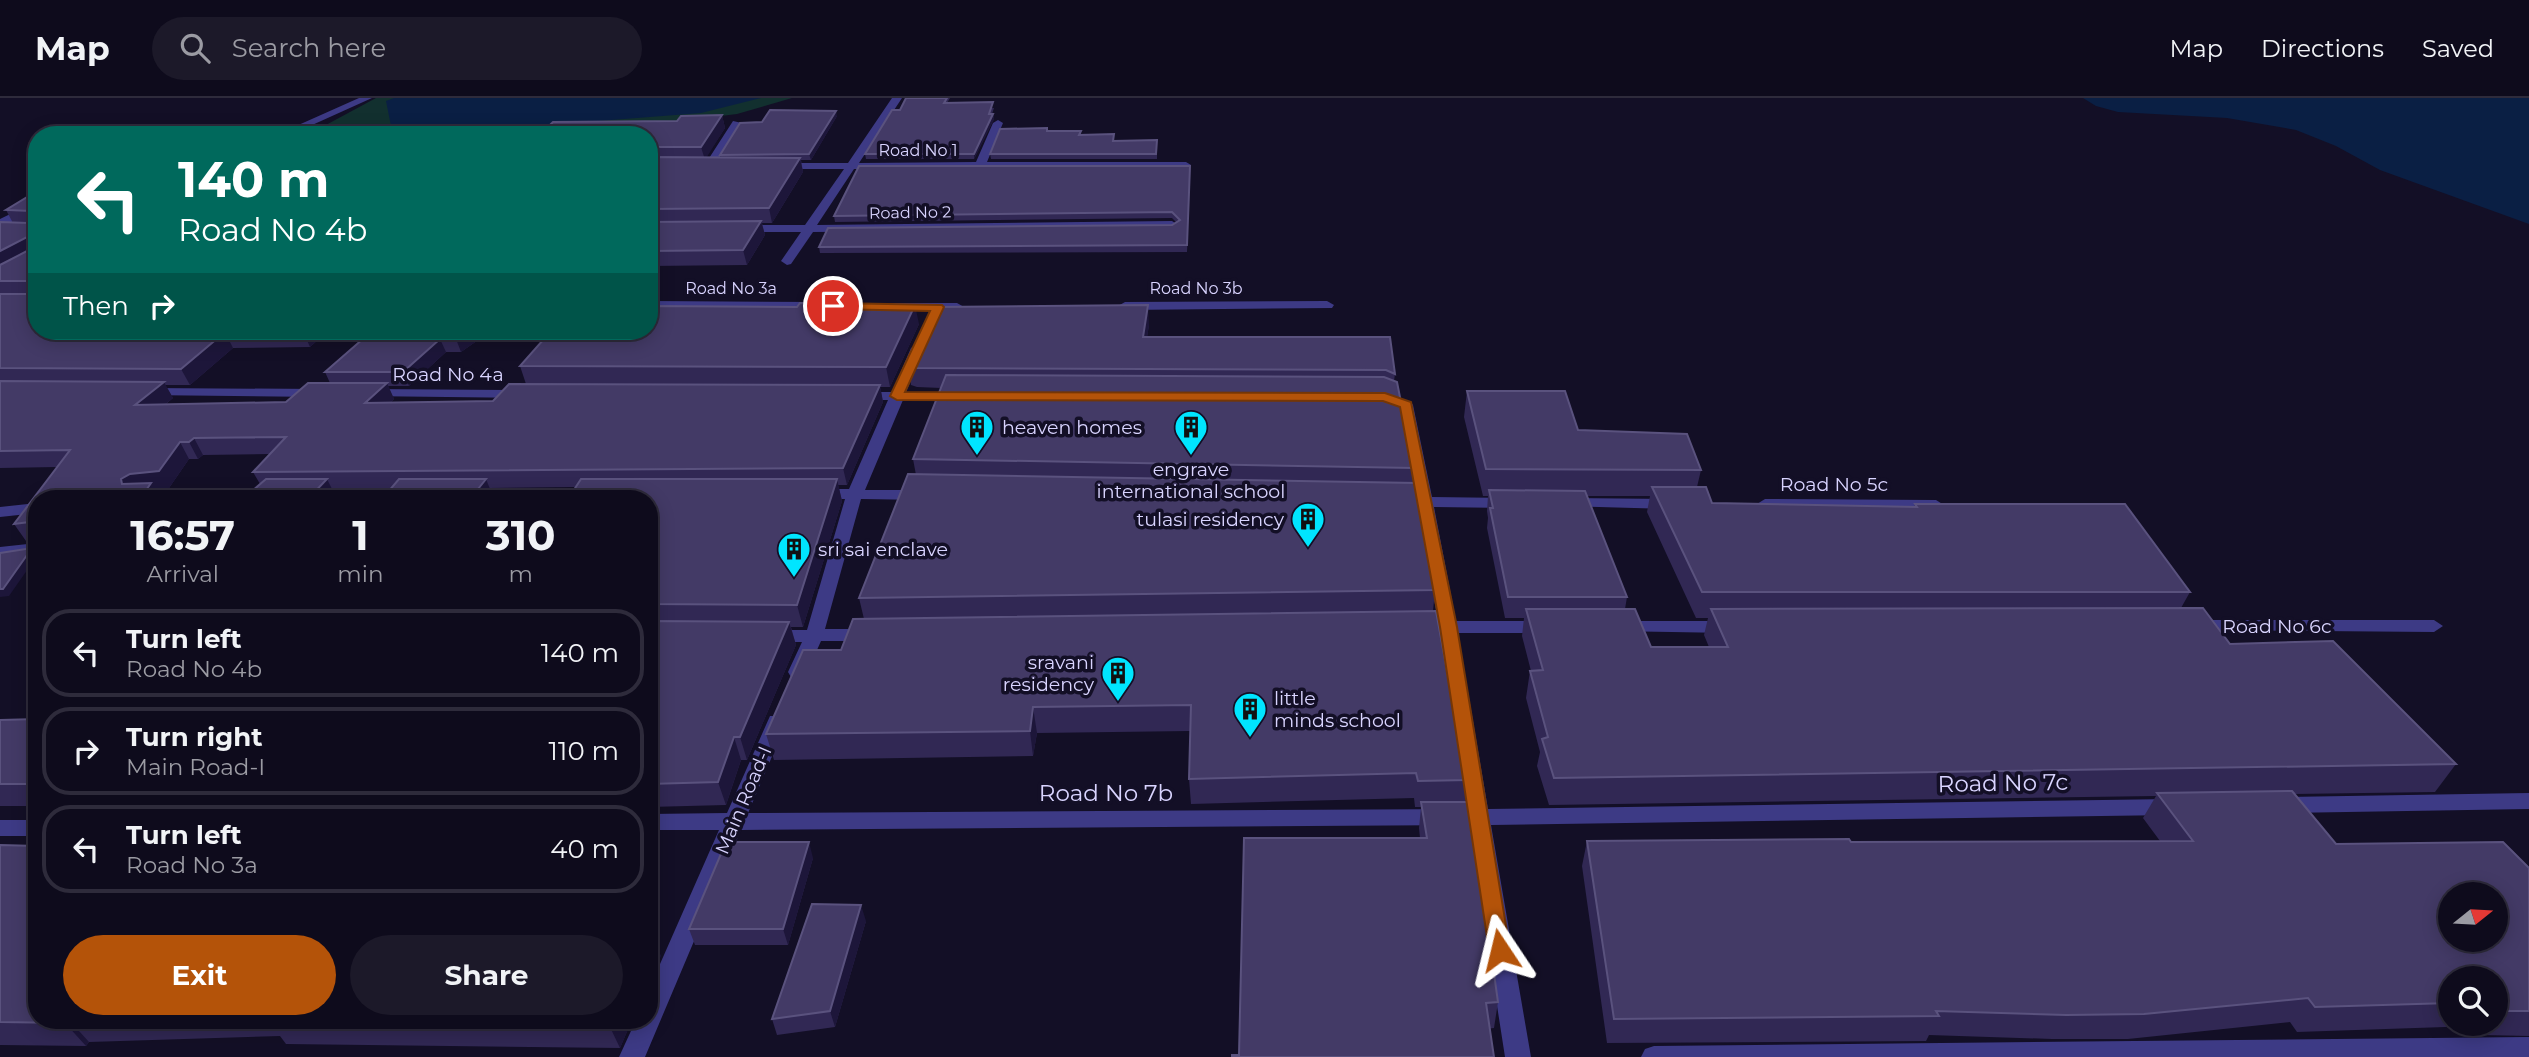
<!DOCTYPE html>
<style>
body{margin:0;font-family:Montserrat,sans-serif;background:#1c1929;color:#f1f3f6;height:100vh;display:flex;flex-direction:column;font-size:26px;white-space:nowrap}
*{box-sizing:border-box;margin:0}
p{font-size:23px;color:#9b9ba3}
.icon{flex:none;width:38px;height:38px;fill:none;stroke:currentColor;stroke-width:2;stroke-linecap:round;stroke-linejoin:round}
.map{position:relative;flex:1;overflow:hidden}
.side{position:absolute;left:28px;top:392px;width:630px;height:539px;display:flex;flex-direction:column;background:#0e0b1c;border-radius:28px;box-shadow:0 4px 18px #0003,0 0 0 2px #2e2b3b}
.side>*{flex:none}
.guide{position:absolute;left:28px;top:28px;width:630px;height:214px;border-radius:28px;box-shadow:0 4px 18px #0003,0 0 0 2px #2e2b3b;background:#00695c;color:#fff;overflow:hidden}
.needle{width:46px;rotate:72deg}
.controls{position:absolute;left:2438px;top:784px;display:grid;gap:14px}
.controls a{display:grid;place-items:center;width:70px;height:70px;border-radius:50%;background:#0e0b1c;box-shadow:0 4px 18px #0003,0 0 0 2px #2e2b3b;font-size:35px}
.pin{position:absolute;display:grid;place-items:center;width:60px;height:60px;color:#fff;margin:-30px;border:4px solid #fff;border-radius:50%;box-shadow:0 2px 7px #0007}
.me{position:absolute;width:77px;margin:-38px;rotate:350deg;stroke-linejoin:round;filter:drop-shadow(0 0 5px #0008)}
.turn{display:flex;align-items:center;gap:24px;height:147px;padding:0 35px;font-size:32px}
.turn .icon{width:91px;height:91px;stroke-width:2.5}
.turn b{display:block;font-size:49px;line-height:60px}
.then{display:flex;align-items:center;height:66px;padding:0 35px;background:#0003;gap:14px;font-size:26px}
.eta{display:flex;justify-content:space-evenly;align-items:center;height:119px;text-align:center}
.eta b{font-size:42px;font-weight:700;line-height:49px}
.cta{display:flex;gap:14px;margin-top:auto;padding:14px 35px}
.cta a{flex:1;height:80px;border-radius:42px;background:#b45309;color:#fff;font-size:28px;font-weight:700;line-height:80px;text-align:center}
.cta a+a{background:#1c1929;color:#f1f3f6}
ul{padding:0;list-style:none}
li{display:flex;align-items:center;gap:21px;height:88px;margin:0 14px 10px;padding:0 21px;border:4px solid #2e2b3b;border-radius:28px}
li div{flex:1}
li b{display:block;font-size:26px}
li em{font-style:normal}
header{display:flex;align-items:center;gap:42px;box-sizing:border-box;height:98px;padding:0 35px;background:#0e0b1c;border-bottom:2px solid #2e2b3b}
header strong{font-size:33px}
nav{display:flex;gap:38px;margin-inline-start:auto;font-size:24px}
.search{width:490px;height:63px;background:#1c1929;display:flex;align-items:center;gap:18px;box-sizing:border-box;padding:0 24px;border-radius:38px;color:#9b9ba3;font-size:26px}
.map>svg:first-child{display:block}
.green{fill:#12302f}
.water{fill:#0a1f44}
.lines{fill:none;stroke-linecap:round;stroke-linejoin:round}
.minor{fill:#3d3a85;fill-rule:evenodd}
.wall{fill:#312854;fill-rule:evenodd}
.shaded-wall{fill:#1d163a}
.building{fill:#433a66;stroke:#5a527e;stroke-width:2;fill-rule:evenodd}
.route{fill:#b45309;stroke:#753606;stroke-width:2}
.labels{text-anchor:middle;stroke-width:7;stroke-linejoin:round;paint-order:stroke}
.far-street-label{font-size:16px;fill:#d9d4ff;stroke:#130f26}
.street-label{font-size:19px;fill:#d9d4ff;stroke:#130f26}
.poi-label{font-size:19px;fill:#d9d4ff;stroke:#130f26;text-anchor:start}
.near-street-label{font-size:23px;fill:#d9d4ff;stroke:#130f26}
</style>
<header>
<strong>Map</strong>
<div class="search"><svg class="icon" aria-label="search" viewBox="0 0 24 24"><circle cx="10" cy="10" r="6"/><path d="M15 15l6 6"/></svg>Search here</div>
<nav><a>Map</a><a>Directions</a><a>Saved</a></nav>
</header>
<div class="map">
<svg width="2529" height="959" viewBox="0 0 2529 959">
<rect width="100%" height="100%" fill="#130f26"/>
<path class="green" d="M376,0H792L737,16L599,33L311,35Z"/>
<path class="water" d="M394,0H761L701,15L534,28H391L386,3Z
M2083,0H2529V126L2380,72L2336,48L2296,32L2227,20L2118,14L2096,8Z"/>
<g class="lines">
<path class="minor" d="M359,0H372L290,37H276Z
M892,0H902L859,65L976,64L993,25L998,22L1003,25L987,64H1186L1191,67L1186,70L854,71L817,127L1172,123L1178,127L1172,131L813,134L791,166L787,167L781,163L801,134H738L736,131L742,127H805L844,71H779L774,68L779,65H848Z
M733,23L742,25L713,70H705L704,68Z
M37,103V111L0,130V121Z
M649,203L821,204L828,208L821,212L649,211Z
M1327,203L1334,207L1332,210L1125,212L1118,208L1125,204Z
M894,205H957L964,209L957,213L889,212V206Z
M918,246L925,250L906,294H960L967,298L960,302H903L865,392H925L933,397L925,402L861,401L825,531H869L878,537L869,543H821L805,579H791L788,574L802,544H771L762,538L771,532H807L845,401H817L809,396L817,391H849L888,302H858L851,298L858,294H892L911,250Z
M148,290L320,291L327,295L320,299L143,297L141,294L143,291Z
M368,291L522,292L529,296L522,300L363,298L361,295Z
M1380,295L1411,304L1413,307L1432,399L1509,400L1517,405L1509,410L1434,409L1456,523H1545L1554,529L1545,535H1458L1488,711L2172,701L2179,703L2183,709L2179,715L2172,717L1491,727L1531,959H1505L1469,727L741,732L645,959H619L636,922H649V891L719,732H649V716L727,715L770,618H784L787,623L748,715L1467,711L1440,535L1430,533L1427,529L1430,525L1438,523L1417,409L1405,407L1403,404L1405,401L1415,399L1399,310L1375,302L1373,299L1375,296Z
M199,390L205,392L207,395L205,398L133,401L141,396Z
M593,392L601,397L599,400L464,401L462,398L470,393Z
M313,393H407L415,398L413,401H307L305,398L307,395Z
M1569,400L1670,401L1678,406L1670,411L1563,408L1561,405L1563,402Z
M1765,401L1936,402L1944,407L1936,412L1759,409L1757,406Z
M37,405V415L0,419V409Z
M37,445V455L0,459V449Z
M2192,522H2434L2443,528L2434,534L2186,532L2183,528L2186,524Z
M1618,523H1730L1739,529L1730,535L1612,533L1609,529L1612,525Z
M2529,695V711L2281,715L2274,713L2270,707L2274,701L2281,699Z
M0,722H37V738H0Z
M2529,939V959H1641L1645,951L1654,948Z"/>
</g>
<path class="wall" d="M906,0H950L947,5L994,10L992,16H993L994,21L974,61H866L865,56L900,12Z
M722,17L725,30L706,59L721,60L720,57L762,24L837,18L811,62H801L803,74L772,125H762L765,137L747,167L649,168V37L549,28L677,23Z
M1048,33H1081V37L1114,43L1157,42V61H991L990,56Z
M1190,74L1187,154L820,155L819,149L1172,127L1176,124L1172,120L835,124L834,118Z
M37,93V233H328L310,249L233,250L190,287H165L173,300L166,306L286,304L330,285L325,274L372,233H491L461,254H446L409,288H388L394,301L391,304L493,303L526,286L520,268L919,226L890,289H880L883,304L847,387H838L842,403L803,529H791L796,547L747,662H741L726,707L649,709V401L575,389L489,390L494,401L391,390L332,391L337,401H243L260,386L253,374L270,356L203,357L198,361H189L169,390L37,401V442L26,443L14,426L57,369L0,370V124L13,125L6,112Z
M1149,227L1147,239H1390L1395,276L1394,283L1414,370L1413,385L1435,492L1433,513L1467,682L1465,704L1498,904L1494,930L1239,957L1420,740L1419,730L1421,709H1415L1414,700L1191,706L1189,681L1190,633L1037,635L1033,658L774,662L766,636L841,552L864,521L859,500L916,377L913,361L941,290L917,289L911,287L908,267Z
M1467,293L1578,332L1701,372L1697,389L1712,405L1914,409L1915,406L2190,494L2181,510L2230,546L2456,666L2435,694L2294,696L2336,746L2529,770V938L2483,937L2475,928L2297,934L2290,924L2128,941H2052L1929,937L1926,943L1607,945L1582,768L1587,743H2160L2143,720L2156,698L1549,707L1537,668L1540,654L1526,600L1530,573H1531L1522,538L1524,520H1505L1487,430L1488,420L1487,413L1488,398H1483L1464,319ZM1587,398H1650L1647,414L1696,520H1708L1704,537L1709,549H1651L1625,511L1627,499ZM2450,880H2496V926H2450Z
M37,621V708H0V622Z
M0,747L37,922H632L620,950L286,946L280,938L89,944L86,948L0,947Z
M813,760L788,847H695L689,831Z
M866,823L835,929L777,937L772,921Z"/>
<path class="shaded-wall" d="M836,13L837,18L811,62L809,56Z
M993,16L994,21L974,61V56Z
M722,17L725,30L705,62L701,49Z
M800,60L803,74L772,125L769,110Z
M761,123L765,137L747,167L743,152Z
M27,139L36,154L0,172V153Z
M915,207L919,226L890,289L886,269Z
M1148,207L1149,227L1144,259L1143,239Z
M303,233H328L310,249Z
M467,233H491L461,254L456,241Z
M225,234L233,250L190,287L181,271Z
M440,241L446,254L409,288L403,274Z
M164,284L173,300L144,323L135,307Z
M387,285L394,301L372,321L365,305Z
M880,287L883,304L847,387L843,370Z
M194,340L203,357L198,361L189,344Z
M180,344L189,361L169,390L155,392L160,401H140L122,386L121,381Z
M327,381L337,401H308Z
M486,381L494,401H470Z
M837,381L842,403L803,529L797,507Z
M32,450L37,458L9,498L0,499V491Z
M789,524L796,547L747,662L740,639Z
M1033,609L1037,635L1033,658L1030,633Z
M734,639L741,662L726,707L718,684Z
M809,744L813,760L788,847L783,831Z
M861,807L866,823L835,929L830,913Z
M651,834L661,858L649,884V838Z
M67,922H69L89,944L86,948L65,925Z
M611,922H632L620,950L609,927Z"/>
<path class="building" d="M906,0H947L944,5L993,4L989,16H993L974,56H865L892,12H900Z
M770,12L836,13L809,56L720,57L740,25L762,24Z
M722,17L701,49H649V37H327L336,30L549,28L553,24L677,23L681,18Z
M1047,30V33H1081L1079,37L1114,36L1113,43L1157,42L1156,56H990L1000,31Z
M649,59L800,60L769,110L649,111Z
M859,68H1190L1187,147L819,149L828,130L1172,127L1180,122L1172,114L834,118Z
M37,93V233H303L225,234L181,271L0,270V196H28L30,194L28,183H0V167L29,152L30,140L27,139L0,153V124L28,125L31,122V113L6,112Z
M761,123L743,152L649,153V124Z
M800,205L915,207L886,269L520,268L551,233H649V208L797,209Z
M1148,207L1143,239H1390L1395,276L1386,272L914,270L908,267L936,209Z
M372,233H467L456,241H440L403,274H325Z
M946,277L1384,279L1397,284L1414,370L913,361Z
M0,283L164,284L135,307L286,304L308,285H387L365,305L493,303L509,286L880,287L843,370L253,374L286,339L194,340L189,344H180L159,373L130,376L121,381L122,386L151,385L140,401H37V423L14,426L70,352L0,353Z
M1467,293H1565L1578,332L1687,336L1701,372L1486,371Z
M908,376L1417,385L1435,492L859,500Z
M266,381H327L308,401H243Z
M399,381H486L470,401H382Z
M581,381H837L797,507L649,506V401H568Z
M1652,389H1706L1712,405L1917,409L1915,406H2125L2190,494H1702Z
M1489,392L1585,393L1627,499H1508L1490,410H1493Z
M32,450L3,491H0V455Z
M2203,510L2230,546L2333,543L2456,666L1554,680L1542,641L1548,639L1530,573L1543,572L1526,511H1635L1651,549H1728L1711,511Z
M1436,513L1467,682L1418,683L1416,675L1189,681L1191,607L1033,609L1030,633L766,636L803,552H841L853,521Z
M649,523L789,524L740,639H734L718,684L649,686Z
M37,621V686H0V622Z
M2292,693L2336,746L2503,744L2529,770V913H2505L2497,903H2496V880H2450V905L2315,909L2308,900L2144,916L2066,917L1936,913L1939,918L1614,921L1587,743L1849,741L1851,744L2193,743L2157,695ZM2450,796H2496V842H2450Z
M1421,704H1470L1498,904L1486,905L1494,959H1232V957H1239L1244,740H1427Z
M726,744H809L783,831H689Z
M0,747L37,748V922H67L65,925L0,924Z
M812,806L861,807L830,913L772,921Z
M269,922H611L609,927Z"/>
<path class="route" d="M833,205L942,207L944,209L905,294L1385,295L1411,304L1457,529L1510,852L1507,859L1500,861L1492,859L1489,852L1440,529L1400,309L1383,303L897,302L890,298L930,213L829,211L827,208Z"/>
<defs>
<symbol id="building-pin" viewBox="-11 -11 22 30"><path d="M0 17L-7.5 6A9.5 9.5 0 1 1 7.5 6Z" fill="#00e5ff" stroke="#130f26"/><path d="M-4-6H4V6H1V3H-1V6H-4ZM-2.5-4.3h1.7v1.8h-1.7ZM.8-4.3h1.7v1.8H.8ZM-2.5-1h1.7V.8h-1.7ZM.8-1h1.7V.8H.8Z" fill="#111"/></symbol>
</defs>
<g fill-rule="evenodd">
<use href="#building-pin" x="958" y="310" width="38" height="52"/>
<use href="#building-pin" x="1172" y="310" width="38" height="52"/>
<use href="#building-pin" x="1289" y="402" width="38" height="52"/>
<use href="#building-pin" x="775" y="432" width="38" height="52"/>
<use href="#building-pin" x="1099" y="556" width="38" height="52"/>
<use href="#building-pin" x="1231" y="592" width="38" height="52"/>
</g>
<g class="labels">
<g class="far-street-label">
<text x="918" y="58">Road No 1</text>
<text transform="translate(910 114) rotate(-1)" y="6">Road No 2</text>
<text x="731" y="196">Road No 3a</text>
<text x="1196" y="196">Road No 3b</text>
</g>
<g class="street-label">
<text x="448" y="283">Road No 4a</text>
<text x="1834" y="393">Road No 5c</text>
<text x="2277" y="535">Road No 6c</text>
<text transform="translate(743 702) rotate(-67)" y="7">Main Road-I</text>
</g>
<g class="poi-label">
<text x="1002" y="336">heaven homes</text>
<text x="1191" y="378" text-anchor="middle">engrave<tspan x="1191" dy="22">international school</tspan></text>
<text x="1284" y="428" text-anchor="end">tulasi residency</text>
<text x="818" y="458">sri sai enclave</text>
<text x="1094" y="571" text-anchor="end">sravani<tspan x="1094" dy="22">residency</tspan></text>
<text x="1274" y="607">little<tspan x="1274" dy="22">minds school</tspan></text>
</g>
<g class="near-street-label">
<text transform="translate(2003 685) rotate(-1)" y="8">Road No 7c</text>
<text x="1106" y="703">Road No 7b</text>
</g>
</g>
</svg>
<div class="controls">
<a><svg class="needle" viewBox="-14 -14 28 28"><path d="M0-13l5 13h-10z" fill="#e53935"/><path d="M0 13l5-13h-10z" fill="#9b9ba3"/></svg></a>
<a><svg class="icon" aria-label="search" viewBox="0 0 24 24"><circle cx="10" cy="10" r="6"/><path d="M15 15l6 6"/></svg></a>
</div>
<div class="pin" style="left:833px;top:208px;background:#d93025"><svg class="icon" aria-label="arrive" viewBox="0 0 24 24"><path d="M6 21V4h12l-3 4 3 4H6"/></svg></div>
<svg class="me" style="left:1500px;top:852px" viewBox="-20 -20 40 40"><path d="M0-17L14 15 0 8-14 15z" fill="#b45309" stroke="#fff" stroke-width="4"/></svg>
<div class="guide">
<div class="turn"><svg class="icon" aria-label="left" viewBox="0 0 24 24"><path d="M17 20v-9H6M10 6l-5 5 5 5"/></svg><div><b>140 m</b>Road No 4b</div></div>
<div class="then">Then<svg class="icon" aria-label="right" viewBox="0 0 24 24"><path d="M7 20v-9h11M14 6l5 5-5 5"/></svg></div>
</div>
<section class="side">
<div class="eta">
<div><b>16:57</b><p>Arrival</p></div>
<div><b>1</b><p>min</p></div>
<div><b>310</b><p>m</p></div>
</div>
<ul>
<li><svg class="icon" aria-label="left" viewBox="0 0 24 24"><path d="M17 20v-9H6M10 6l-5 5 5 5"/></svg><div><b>Turn left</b><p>Road No 4b</p></div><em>140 m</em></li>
<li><svg class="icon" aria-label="right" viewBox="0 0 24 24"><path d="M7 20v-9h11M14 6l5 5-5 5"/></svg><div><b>Turn right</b><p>Main Road-I</p></div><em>110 m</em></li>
<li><svg class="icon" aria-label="left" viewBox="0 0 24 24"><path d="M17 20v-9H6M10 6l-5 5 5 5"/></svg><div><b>Turn left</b><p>Road No 3a</p></div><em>40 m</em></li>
</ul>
<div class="cta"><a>Exit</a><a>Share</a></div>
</section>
</div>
